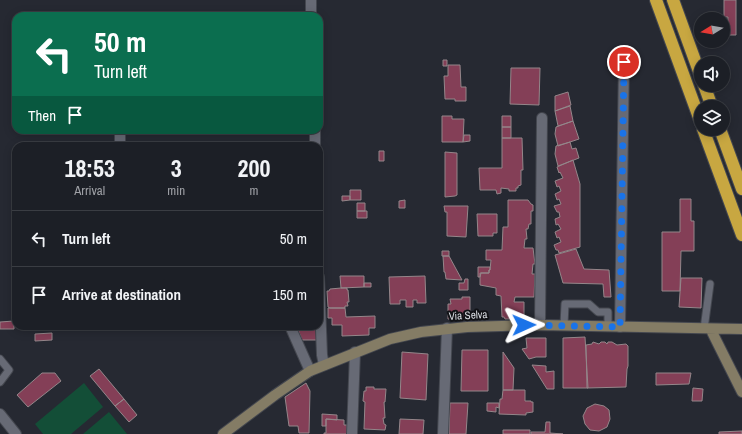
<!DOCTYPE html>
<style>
body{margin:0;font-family:"Archivo Narrow",sans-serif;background:#292c32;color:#f1f3f6;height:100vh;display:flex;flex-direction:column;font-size:15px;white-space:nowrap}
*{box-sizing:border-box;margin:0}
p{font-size:13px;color:#a0a2a7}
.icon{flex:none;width:22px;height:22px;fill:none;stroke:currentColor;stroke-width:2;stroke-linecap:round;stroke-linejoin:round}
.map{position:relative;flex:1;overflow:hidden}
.panel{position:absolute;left:12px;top:142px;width:311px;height:188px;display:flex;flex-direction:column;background:#1c1f26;border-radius:12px;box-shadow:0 2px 10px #0003,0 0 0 1px #3a3d43}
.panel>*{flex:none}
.hud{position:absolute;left:12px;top:12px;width:311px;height:122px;border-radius:12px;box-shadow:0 2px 10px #0003,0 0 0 1px #3a3d43;background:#0b6e4f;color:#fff;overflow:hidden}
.needle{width:26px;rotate:259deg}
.fabs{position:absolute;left:694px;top:12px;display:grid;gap:8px}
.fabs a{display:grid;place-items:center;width:36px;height:36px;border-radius:50%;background:#1c1f26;box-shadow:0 2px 10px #0003,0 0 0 1px #3a3d43;font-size:20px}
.pin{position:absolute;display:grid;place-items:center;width:34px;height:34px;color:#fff;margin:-17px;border:2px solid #fff;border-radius:50%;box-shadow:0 1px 4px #0007}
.me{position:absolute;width:44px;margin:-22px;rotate:89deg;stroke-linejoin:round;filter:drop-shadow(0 0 3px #0008)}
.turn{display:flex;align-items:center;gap:14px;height:84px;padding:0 16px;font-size:18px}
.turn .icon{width:52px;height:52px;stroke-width:2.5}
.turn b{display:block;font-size:28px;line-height:34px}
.then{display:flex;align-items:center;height:38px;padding:0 16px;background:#0003;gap:8px;font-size:15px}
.eta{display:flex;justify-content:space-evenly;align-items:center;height:68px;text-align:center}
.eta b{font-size:24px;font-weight:800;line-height:28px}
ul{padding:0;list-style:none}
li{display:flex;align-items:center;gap:12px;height:56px;padding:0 16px;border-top:1px solid #3a3d43}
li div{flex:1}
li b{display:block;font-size:15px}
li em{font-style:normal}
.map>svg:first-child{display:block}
.green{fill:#134e37}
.building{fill:#843f57;stroke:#94868a}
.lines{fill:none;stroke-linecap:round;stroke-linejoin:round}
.lane-casing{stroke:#44474f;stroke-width:9}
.street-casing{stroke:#44474f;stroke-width:12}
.secondary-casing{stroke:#44474f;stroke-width:12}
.highway-casing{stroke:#44474f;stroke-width:14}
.lane{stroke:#676a75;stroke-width:7}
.street{stroke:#676a75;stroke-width:10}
.secondary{stroke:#847c65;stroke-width:10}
.highway{stroke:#c8a741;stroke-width:12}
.route{stroke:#1a73e8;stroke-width:7;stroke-dasharray:0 12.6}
.labels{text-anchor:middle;stroke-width:4;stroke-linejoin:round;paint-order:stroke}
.street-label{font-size:11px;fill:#dcdfe5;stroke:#111216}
</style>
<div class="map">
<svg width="742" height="434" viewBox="0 0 742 434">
<rect width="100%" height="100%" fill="#262932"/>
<path class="green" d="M84,383L103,407L71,434H43L35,424Z
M109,412L127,434H83Z"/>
<path class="building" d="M724,0H736V35H727L728,17H724Z
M443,60H447V66H443Z
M448,65H460L461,87H466V101H455V99H445L444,76H448Z
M511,68H540L539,105L510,104Z
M568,92L571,105L555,111V96Z
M570,106L573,121L558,126L555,111Z
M442,116H452V119H464L463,142H442Z
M502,116H511V127H502Z
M573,121L579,139L558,146L555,134L556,127Z
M502,127H511V138H502Z
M464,135H470V141L463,142Z
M502,138H522L523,170H521V185L518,186V188H516V191H509V189L501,188V193L497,194L496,190H480L479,168H502Z
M570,142L572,149L576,148L579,158L558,166L555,154L556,146Z
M379,151H384V161H379Z
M445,152L457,153V195L455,196L445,197Z
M573,160L580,184V247L559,253L558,250H556L554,245L561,242L559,237L557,238L555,232L561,229L558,224L556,225L555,219L560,217L559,212H557L554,206L561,204L559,199L557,200L555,194L561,191L559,186L557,187L555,181L563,178L560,172L559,173L557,167Z
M350,190H361V200H350Z
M342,196H350V200L342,201Z
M680,199H691V221H694V251H681L680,291H662V232H680Z
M405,200V208H399V201Z
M508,200H528L531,204L533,205V211H531V224H529L528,229H526L527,239H525L524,248H533L535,264H533L532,274H535L534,297H515L514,302H524V317H521V319H505L504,317H502L501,296L496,295V288L480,285V273H489V270H490L491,260H486V250H502L503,227H508Z
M357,203H365V211H357Z
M444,206H468L466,237L447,236V212H445Z
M357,211H367V218H357Z
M477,214H497V233H493V236H478Z
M576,249L584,269L609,270L611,297H604L603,284L563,283L555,255Z
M442,251H449V256H442Z
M443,256H449L462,280L446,279L445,272H444Z
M478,267H490V270H489V273H481L480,277H478Z
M340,276H364V287L341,288Z
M425,276L426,303H417V300H413V307H406V300H400V304H390L389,277Z
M681,278H702L701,308L679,307Z
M465,279H468V290H459V283H464Z
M364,283H371V287H364Z
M341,288H347V290H348L349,302H347L348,306H345V308H330L328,307L327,291H329L330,289Z
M462,297H470V316H467V319H448V304H451L450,299H462Z
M328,308H345L346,317L375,316V328H369V335L342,336V325H332V318H328Z
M14,321V329H0V322Z
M297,327H316L317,340H302Z
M52,333V340L35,341V334Z
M585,337L588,388H563V338Z
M526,338H546V357H536L529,359L522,349L527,348Z
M593,342L599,344L601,342H605L607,344L608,342H612L617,345L626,344L628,346V366L627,369L626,387L587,388L586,345L592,344Z
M462,350H488V391H461Z
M402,352L428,354L426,400L400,398Z
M503,352L514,368L513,390H503Z
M532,365L546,366V372L554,371V389H547Z
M99,369L124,399L115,406L90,376Z
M42,373H55L61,381L28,407L17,395Z
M656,373H691L689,384L656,385Z
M306,383L310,391L309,433H299L298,426H289L285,397Z
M366,387H374V389H386L385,402H384L385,418H383L384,424L386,425L385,430L364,429L365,402L363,401L364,391H366Z
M693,388L703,389L702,401H692Z
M503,390H525V401H531V402H533V412L526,413V415L499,414L500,399H502Z
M124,399L137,415L129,422L115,406Z
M450,403H468L466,434H449Z
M487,403H499V408L496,407V412L487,411Z
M595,404L604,406L609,410L610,419L607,427L599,431L590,430L585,424L583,416L587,408Z
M322,414L337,415V420L326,419V426H322Z
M326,419L344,420V425H347V434H324V433H326Z
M400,419L424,420L423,434H399Z
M546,422H550V433L563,434H531V432H545Z
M503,430H530V434H503Z
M742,431V434H719V432Z"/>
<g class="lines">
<defs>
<path id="lane" d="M564,325L565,304H589L598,312H608V326
M704,329L710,284
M0,359L9,370L0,382"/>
<path id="street" d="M311,0V16
M120,130V146
M315,130V146
M319,277L322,355L324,365
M540,325L542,118
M290,326L310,371
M620,327L624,62
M0,414L16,434
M352,434L355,352
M443,434L447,328"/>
<path id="secondary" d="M711,330L742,392
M223,434L275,395L310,371L390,339L421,332L467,327L540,325L742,329"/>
<path id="highway" d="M656,0L701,123
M673,0L701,77
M704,85L712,107
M703,129L742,235
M720,129L742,189"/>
</defs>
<use href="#lane" class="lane-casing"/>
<use href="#street" class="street-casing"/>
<use href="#secondary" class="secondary-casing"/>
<use href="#highway" class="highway-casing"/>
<use href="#lane" class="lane"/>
<use href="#street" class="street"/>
<use href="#secondary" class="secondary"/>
<use href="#highway" class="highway"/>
</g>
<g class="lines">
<path class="route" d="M524,325L620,327L624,62"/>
</g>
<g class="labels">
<g class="street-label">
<text transform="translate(468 315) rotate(-3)" y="4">Via Selva</text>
</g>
</g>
</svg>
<div class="fabs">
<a><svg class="needle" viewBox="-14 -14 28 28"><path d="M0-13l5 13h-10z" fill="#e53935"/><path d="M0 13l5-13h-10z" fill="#a0a2a7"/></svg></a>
<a><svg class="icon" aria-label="sound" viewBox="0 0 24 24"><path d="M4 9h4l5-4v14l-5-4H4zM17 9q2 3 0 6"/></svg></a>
<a><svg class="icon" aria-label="layers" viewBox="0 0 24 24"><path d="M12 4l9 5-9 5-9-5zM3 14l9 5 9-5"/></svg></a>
</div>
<div class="pin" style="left:624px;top:62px;background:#d93025"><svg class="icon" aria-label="arrive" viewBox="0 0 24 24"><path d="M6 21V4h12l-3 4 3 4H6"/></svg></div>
<svg class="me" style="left:524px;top:325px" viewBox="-20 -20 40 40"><path d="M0-17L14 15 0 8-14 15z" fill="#1a73e8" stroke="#fff" stroke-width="4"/></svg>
<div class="hud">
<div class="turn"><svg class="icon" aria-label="left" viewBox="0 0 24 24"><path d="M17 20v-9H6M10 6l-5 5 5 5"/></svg><div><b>50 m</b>Turn left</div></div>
<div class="then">Then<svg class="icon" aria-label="arrive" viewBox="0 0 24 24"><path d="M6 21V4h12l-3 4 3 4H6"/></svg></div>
</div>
<section class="panel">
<div class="eta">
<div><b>18:53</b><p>Arrival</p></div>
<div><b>3</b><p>min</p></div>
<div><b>200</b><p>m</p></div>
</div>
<ul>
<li><svg class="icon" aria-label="left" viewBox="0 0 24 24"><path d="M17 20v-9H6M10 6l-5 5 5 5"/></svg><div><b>Turn left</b></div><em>50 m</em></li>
<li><svg class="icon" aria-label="arrive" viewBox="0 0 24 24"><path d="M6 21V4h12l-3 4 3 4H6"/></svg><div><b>Arrive at destination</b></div><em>150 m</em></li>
</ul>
</section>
</div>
